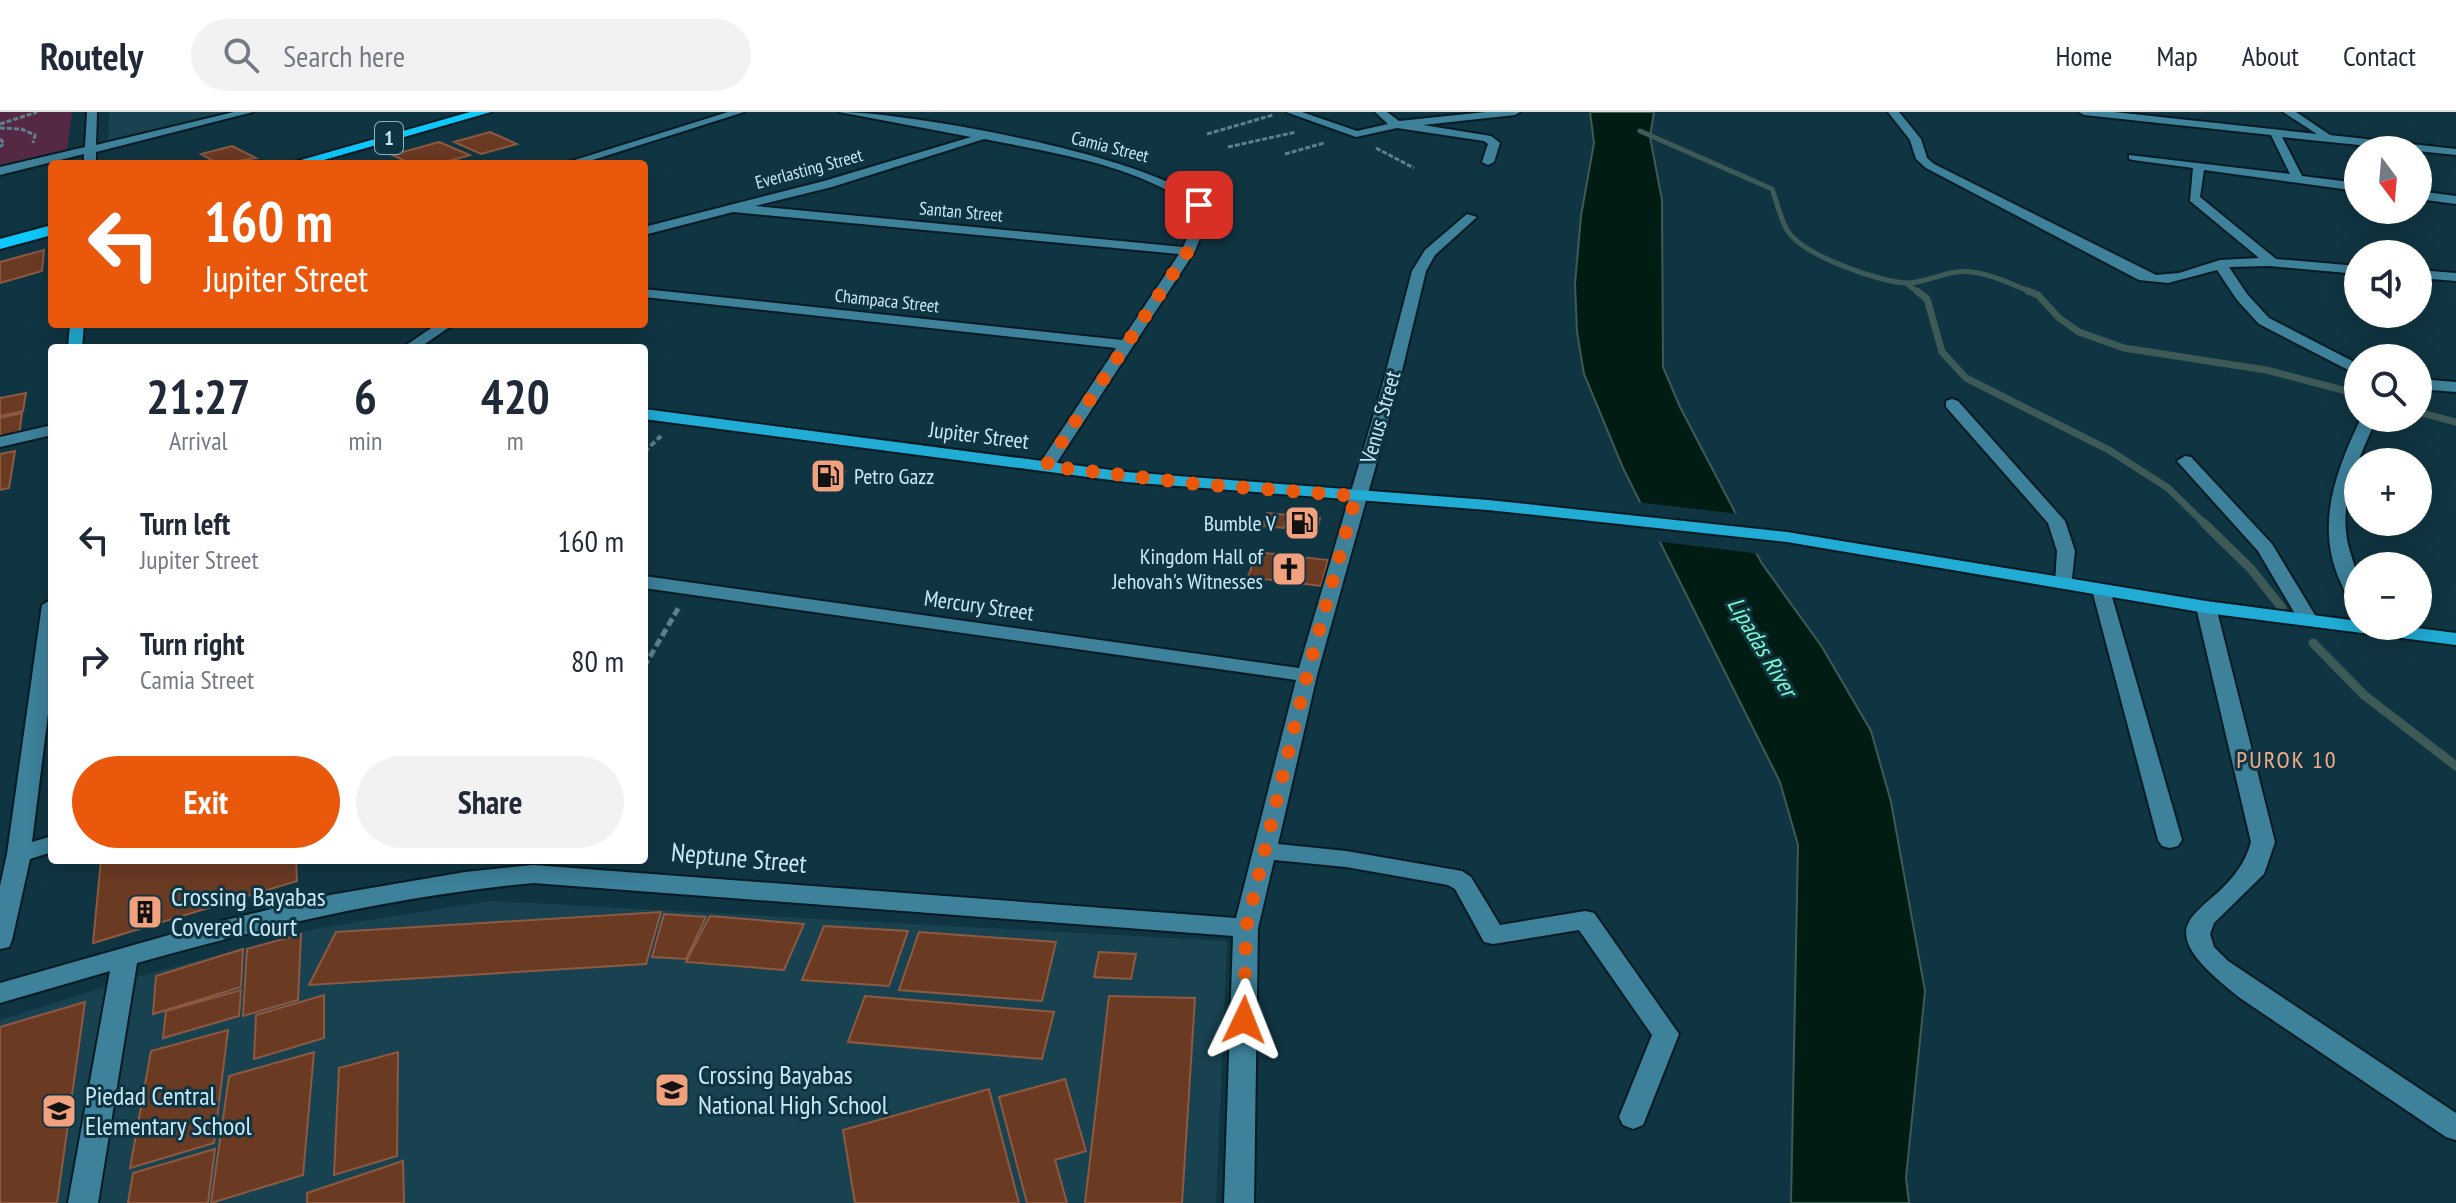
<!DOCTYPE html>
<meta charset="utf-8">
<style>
body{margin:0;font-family:"PT Sans Narrow",sans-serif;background:#f2f2f3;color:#1f2937;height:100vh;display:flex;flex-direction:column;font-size:30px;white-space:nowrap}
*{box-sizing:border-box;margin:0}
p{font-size:26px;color:#747a83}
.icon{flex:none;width:44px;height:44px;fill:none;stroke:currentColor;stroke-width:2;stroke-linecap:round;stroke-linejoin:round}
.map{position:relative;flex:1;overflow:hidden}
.drawer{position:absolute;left:48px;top:232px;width:600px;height:520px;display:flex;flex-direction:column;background:#fff;border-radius:8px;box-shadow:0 4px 20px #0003}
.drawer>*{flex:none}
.hud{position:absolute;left:48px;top:48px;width:600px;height:168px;border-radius:8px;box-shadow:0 4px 20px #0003;background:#ea580c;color:#fff;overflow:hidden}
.needle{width:52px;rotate:164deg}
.fabs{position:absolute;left:2344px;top:24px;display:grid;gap:16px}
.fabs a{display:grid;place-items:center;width:88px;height:88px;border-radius:50%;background:#fff;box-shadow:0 4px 20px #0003;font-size:40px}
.pin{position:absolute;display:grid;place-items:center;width:68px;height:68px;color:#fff;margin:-34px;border-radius:16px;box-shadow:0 4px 12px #0006}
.me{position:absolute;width:88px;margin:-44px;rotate:2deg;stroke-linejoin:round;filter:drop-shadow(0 0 6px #0008)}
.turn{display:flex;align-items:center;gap:28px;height:168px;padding:0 24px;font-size:36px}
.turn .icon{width:104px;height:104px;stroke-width:2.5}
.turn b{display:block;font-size:56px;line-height:68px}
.eta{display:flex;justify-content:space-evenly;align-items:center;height:136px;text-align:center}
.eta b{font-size:48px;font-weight:800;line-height:56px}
.action{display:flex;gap:16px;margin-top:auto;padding:16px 24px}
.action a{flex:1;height:92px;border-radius:48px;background:#ea580c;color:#fff;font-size:32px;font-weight:800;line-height:92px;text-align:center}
.action a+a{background:#f2f2f3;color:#1f2937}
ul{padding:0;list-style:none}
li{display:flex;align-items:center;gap:24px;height:120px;padding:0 24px}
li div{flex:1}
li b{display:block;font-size:30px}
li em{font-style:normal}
header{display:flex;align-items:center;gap:48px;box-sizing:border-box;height:112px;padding:0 40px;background:#fff;border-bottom:2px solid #e0e1e3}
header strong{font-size:38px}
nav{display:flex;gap:44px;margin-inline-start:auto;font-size:28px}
.search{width:560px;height:72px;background:#f2f2f3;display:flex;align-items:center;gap:20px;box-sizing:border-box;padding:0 28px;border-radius:44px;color:#747a83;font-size:30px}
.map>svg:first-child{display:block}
.built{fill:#194251}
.green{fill:#552943}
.water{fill:#011c12;stroke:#3d5a57;stroke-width:2}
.pier{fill:#103542}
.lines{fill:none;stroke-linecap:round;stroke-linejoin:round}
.stream-far2{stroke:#3d5a57;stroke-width:5}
.stream-far1{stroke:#3d5a57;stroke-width:7}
.stream{stroke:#3d5a57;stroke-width:9}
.building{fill:#6b3a23;stroke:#8d5941;stroke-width:2}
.minor-casing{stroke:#061b23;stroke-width:4}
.major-casing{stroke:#061b23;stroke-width:4}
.highway-casing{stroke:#061b23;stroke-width:4}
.path-far2{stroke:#5d808d;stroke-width:3;stroke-dasharray:5 2;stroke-linecap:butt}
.path-far1{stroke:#5d808d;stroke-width:4;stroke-dasharray:6 3;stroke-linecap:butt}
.path{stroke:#5d808d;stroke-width:5;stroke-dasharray:8 4;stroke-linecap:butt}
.minor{fill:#3d819a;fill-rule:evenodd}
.major{fill:#20acd4;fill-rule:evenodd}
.highway{fill:#0dc8fb;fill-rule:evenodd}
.route{stroke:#ea580c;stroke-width:14;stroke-dasharray:0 25.2}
.labels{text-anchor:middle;stroke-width:6;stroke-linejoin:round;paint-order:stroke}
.far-street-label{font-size:18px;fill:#c8e9f7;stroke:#103542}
.shield{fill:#103542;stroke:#91b3c1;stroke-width:2}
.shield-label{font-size:20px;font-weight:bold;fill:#c8e9f7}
.street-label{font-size:22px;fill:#c8e9f7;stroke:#103542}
.poi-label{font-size:22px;fill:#c8e9f7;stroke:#103542;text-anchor:end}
.water-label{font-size:24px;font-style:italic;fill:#7ffbc9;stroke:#103542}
.neighbourhood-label{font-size:24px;letter-spacing:2px;fill:#f6ab89;stroke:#103542}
.near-street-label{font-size:26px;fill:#c8e9f7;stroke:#103542}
.near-poi-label{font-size:26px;fill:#c8e9f7;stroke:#103542;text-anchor:start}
</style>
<header>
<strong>Routely</strong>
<div class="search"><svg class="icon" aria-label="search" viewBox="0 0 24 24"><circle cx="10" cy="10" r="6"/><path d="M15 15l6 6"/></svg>Search here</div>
<nav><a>Home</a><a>Map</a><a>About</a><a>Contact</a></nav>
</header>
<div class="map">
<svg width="2456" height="1091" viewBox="0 0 2456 1091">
<rect width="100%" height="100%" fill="#103542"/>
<path class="built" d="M109,0H231L108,29Z
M492,789L1227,829L1216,1091H0V908L140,864L319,816Z"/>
<path class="green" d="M0,0H72L67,39L0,54Z"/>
<path class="water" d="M1590,0H1654L1650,25L1662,88L1663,255L1680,295L1761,450L1822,535L1871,619L1891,690L1925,879L1906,1066L1909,1091H1791L1798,733L1780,670L1623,356L1584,262L1577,220L1575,172L1581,104L1594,31Z"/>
<path class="pier" d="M1636,390L1739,402L1761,442L1655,429Z"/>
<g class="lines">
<path class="stream-far2" d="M1640,19L1772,77C1777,90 1780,106 1787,118C1802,143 1880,171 1909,171C1926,170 1940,162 1957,160C1983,157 2010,172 2034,181
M1907,172L1919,181"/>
<path class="stream-far1" d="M1917,179L1927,187L1942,240L1966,266L2109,338L2168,376L2206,413
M2028,179L2038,183L2059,206L2079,220L2124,236L2266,258L2358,282
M2418,300L2456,310"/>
<path class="stream" d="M2204,411L2251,457L2282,496
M2313,531L2364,583L2456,654"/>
</g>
<path class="building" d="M490,20L517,32L481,42L454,30Z
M439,30L470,43L439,52H412L392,43Z
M232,34L256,46L219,52L201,42Z
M44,138L42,159L0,171V150Z
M26,281L23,299L0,304V286Z
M22,301L19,323L0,327V306Z
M15,339L9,376L0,378V342Z
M820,357L845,360L836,370L812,368Z
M1267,401L1287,403L1284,416L1263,414Z
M1287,403L1320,406L1317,419L1284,416Z
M1257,440L1328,448L1321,474L1248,465Z
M101,748H296L297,769L93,831Z
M661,800L646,852L309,873L336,820Z
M664,802L706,805L686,847L652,845Z
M710,804L804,812L784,858L686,850Z
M824,814L908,819L889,874L802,868Z
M919,820L1056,830L1042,889L899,878Z
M301,822L298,888L243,904L247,837Z
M243,837L241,875L153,902L156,864Z
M1099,840L1136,842L1131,867L1094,865Z
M241,878L239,904L163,926L166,899Z
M324,883V926L254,947L256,903Z
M865,884L1054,900L1042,947L848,930Z
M1109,884L1195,886L1182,1091H1085Z
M85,890L57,1091H0V915Z
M228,918L214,1031L130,1056L151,939Z
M314,940L303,1063L211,1091L229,964Z
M398,940L397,1044L334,1063L339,956Z
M1065,967L1086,1039L1055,1048L1067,1091H1027L999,985Z
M989,977L1019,1091H855L843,1018Z
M215,1037L208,1091H128L133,1061Z
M403,1049L404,1091H307V1081Z"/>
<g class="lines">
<defs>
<path id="minor" d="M87,0H97L96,33L234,0H253L96,40V48L90,51L84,48V42L0,63V55L85,35Z
M728,0H744L580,52H562Z
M839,0C909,0 1158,45 1205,93L1204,116L1195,139L1052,358H1040L1038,354L1116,236L644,185V177L1122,228L1179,142L733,100L644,123V115L824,69L971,25ZM984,27C1054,41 1133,52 1193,94L1192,116L1183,135L755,94L832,75Z
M1286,0H1302L1357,19L1388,12L1375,0H1387L1399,9L1486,0H1520L1515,3L1423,13L1491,24L1500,31L1494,50L1488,53L1482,50L1488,32L1484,29L1397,16L1356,25Z
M1888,0H1899L1921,27L1927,46L1934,52L2156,163L2179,161L2220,148L2259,146L2190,89L2193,56L2133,48L2129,47V43L2290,62L2271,23L2084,3L2079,0H2114L2317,22L2283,0H2296L2330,23L2456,37V43L2282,25L2302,64L2358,71V79L2204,58L2200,85L2276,147L2358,154V162L2269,154L2229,155L2247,182L2269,206L2358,252V263L2259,212L2237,188L2217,158L2168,171L2139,168L1926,56L1916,47L1910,28Z
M2418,79L2456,84V92L2418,87Z
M1467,102L1477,105L1435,143L1426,159L1399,271L1317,563L1278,732L1346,739L1462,759L1471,765L1500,813L1585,799L1594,801L1679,922L1643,1013L1633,1017L1623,1013L1619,1005L1652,923L1579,818L1493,832L1484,830L1455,777L1448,773L1346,755L1274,748L1258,816L1254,1091H1224L1233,824L533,771C397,784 267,814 137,851L98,1091H68L110,859L0,891V871L197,815L330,783L465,760L533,753L1236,806L1296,568L644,476V464L1299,556L1383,271L1412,159L1425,138Z
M2418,158L2456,161V169L2418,166Z
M437,212H454L419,236H402Z
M2418,267L2456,270V280L2418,277Z
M1952,287L1958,289L2065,409L2075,439L2071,475H2057L2055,471L2057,439L2048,411L1946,295V289Z
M2361,306H2377C2361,341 2342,380 2346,419C2347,436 2355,451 2358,468C2359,475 2358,485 2358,493C2347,490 2345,479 2340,469C2315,412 2336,359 2361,306Z
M52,313V323L0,335V325Z
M2185,344L2191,345L2272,432L2318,508L2315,512H2301L2258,439L2177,349Z
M2101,472L2110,478L2182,728L2178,734L2170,736L2162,734L2158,728L2092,478Z
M52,487V570L32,730L52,724V740L30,747L12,828L9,835L0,837V774L7,742L42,493Z
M2206,489L2216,495L2275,730L2264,762L2214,811L2210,822L2214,835L2228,849L2456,1001V1028L2446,1025L2240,886C2123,795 2230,808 2251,730L2196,495Z"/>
<path id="major" d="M70,212H84L82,236H68Z
M644,297L1126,360L1488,388L1787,420L2206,489L2358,509V514H2401L2456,521V533L2206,501L1787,430L1488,398L1126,370L644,307Z"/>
<path id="highway" d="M470,0H491L310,52H287Z
M52,113V123L0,137V127Z"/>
</defs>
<use href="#minor" class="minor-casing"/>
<use href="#major" class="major-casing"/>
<use href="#highway" class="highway-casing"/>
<path class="path-far2" d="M0,12L37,0
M0,16L21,17L35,23L33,31
M1207,22L1273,3
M0,27L4,31L0,35
M1228,35L1296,20
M1376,36L1414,56
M1285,42L1324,31"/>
<path class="path-far1" d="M644,340L661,324"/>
<path class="path" d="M644,555L679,495"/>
<use href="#minor" class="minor"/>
<use href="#major" class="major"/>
<use href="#highway" class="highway"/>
</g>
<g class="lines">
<path class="route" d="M1199,93L1198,116L1188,139L1046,354L1197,372L1356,384L1307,563L1246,816L1244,908"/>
</g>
<defs>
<symbol id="fuel-square" viewBox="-11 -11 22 22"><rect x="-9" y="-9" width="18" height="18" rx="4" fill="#f1a17d" stroke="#103542"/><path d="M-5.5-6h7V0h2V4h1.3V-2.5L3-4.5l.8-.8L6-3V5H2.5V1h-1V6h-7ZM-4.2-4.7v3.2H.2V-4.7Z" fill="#111"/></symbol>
<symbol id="church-square" viewBox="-11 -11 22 22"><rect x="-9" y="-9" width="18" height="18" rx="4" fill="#f1a17d" stroke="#103542"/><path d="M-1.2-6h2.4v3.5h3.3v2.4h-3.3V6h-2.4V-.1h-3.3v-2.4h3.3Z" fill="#111"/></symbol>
<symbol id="building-square" viewBox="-11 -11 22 22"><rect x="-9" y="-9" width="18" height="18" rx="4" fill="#f1a17d" stroke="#103542"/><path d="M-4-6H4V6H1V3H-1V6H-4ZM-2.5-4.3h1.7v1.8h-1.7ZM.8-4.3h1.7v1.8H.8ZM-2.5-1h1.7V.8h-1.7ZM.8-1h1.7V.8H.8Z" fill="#111"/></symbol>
<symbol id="school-square" viewBox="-11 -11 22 22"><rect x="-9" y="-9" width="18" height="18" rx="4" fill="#f1a17d" stroke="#103542"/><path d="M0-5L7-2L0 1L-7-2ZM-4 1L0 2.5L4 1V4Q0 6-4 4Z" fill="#111"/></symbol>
</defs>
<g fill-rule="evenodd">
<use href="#fuel-square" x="808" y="344" width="40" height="40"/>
<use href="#fuel-square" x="1282" y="391" width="40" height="40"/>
<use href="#church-square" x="1269" y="437" width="40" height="40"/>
<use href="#building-square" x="125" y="780" width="40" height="40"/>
<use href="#school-square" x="652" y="958" width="40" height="40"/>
<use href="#school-square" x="39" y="979" width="40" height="40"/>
</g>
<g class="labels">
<g class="far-street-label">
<text transform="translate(1110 35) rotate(14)" y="6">Camia Street</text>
<text transform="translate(809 57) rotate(-15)" y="6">Everlasting Street</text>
<text transform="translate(961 100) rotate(5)" y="6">Santan Street</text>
<text transform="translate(887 189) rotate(6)" y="6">Champaca Street</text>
</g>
<rect class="shield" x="375" y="10" width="28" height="32" rx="6"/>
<g class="shield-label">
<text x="389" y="33">1</text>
</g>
<g class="street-label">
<text transform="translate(1380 305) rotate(-74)" y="8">Venus Street</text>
<text transform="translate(979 323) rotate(7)" y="8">Jupiter Street</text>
<text transform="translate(979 493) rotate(8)" y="8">Mercury Street</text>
</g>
<g class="poi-label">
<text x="854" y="372" text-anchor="start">Petro Gazz</text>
<text x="1276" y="419">Bumble V</text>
<text x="1263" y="452">Kingdom Hall of<tspan x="1263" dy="25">Jehovah's Witnesses</tspan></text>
</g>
<g class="water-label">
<text transform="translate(1762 535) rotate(59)" y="8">Lipadas River</text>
</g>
<g class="neighbourhood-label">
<text x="2287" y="656">PUROK 10</text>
</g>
<g class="near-street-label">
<text transform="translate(739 746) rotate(5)" y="9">Neptune Street</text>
</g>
<g class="near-poi-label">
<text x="171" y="794">Crossing Bayabas<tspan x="171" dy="30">Covered Court</tspan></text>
<text x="698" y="972">Crossing Bayabas<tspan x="698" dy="30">National High School</tspan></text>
<text x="85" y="993">Piedad Central<tspan x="85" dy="30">Elementary School</tspan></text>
</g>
</g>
</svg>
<div class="fabs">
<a><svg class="needle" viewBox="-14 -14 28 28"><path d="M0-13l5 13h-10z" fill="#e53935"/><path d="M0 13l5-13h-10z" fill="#747a83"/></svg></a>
<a><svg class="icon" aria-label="sound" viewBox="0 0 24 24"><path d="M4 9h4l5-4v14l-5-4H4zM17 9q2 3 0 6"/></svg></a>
<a><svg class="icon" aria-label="search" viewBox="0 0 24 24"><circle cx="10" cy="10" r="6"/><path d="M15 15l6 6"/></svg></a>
<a>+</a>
<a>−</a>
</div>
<div class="pin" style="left:1199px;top:93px;background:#d93025"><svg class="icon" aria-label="arrive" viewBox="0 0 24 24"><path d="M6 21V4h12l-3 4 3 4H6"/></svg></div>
<svg class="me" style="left:1244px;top:908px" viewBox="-20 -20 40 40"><path d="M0-17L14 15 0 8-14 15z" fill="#ea580c" stroke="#fff" stroke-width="4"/></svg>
<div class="hud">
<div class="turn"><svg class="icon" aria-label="left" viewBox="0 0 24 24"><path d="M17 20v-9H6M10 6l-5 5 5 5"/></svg><div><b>160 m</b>Jupiter Street</div></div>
</div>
<section class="drawer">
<div class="eta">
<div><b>21:27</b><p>Arrival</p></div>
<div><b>6</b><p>min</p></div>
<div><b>420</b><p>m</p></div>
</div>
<ul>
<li><svg class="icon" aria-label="left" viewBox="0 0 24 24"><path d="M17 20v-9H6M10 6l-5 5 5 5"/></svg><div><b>Turn left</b><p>Jupiter Street</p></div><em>160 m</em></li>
<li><svg class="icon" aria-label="right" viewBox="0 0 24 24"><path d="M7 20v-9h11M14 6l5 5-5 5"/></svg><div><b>Turn right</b><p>Camia Street</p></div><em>80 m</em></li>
</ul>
<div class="action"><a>Exit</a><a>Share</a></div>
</section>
</div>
